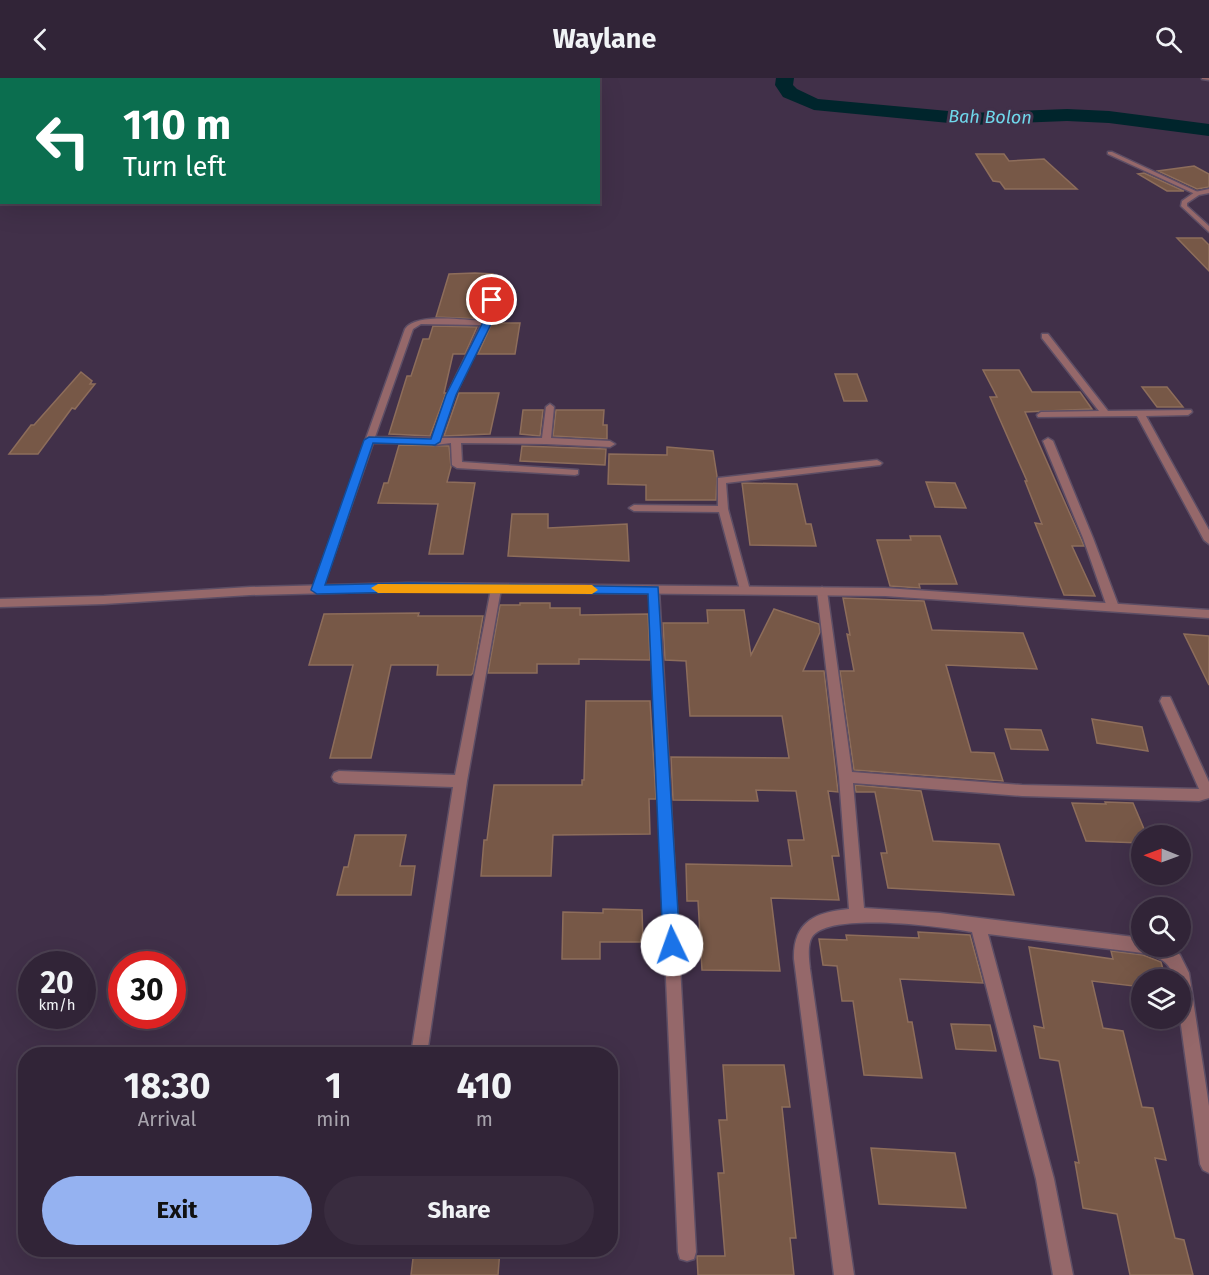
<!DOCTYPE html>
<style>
body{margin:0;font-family:"Fira Sans",sans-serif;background:#392c3f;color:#f1f3f6;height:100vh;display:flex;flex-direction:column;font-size:22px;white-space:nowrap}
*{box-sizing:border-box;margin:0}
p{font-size:20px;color:#a8a4ad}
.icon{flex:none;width:33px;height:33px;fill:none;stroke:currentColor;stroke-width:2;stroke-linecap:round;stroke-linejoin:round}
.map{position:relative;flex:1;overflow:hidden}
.sheet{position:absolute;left:18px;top:969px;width:600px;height:210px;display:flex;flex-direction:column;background:#312437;border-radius:24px;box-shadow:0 6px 24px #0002,0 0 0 2px #4c4152}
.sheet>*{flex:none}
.top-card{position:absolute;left:0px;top:0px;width:600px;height:126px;box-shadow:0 6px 24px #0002,0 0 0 2px #4c4152;background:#0b6e4f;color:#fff;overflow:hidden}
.needle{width:39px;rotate:271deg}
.buttons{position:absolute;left:1131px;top:747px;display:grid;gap:12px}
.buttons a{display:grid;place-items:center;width:60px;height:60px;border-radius:50%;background:#312437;box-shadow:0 6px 24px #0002,0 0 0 2px #4c4152;font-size:30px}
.speed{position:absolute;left:18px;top:873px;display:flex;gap:12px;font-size:30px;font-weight:700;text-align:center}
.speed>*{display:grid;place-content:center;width:78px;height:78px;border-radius:50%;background:#312437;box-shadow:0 6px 24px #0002,0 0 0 2px #4c4152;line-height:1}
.speed small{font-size:15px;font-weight:400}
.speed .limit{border:9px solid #d22;background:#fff;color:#111}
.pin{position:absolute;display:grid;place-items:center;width:51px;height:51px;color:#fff;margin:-26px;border:3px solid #fff;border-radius:50%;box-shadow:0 2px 6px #0007}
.me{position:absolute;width:66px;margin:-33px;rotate:357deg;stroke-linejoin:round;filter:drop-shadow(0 0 4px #0008)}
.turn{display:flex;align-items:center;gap:21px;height:126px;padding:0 24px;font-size:27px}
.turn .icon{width:78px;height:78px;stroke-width:2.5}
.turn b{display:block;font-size:42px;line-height:51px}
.eta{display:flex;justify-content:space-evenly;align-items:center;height:102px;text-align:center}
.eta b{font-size:36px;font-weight:700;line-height:42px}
.button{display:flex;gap:12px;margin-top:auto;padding:12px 24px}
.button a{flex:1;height:69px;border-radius:36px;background:#95b2f1;color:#111;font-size:24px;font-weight:700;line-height:69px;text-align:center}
.button a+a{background:#392c3f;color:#f1f3f6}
header{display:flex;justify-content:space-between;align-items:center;height:78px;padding:0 24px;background:#312437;font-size:27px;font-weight:700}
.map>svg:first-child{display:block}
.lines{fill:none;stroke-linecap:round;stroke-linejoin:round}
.river{fill:#00252c;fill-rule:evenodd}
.building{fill:#775847;stroke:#8d6d5b;stroke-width:1.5}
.minor-casing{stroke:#5d4e65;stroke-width:3}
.tertiary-casing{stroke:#5d4e65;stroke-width:3}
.minor{fill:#95686a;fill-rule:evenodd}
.tertiary{fill:#95686a;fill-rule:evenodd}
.route{fill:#1a73e8;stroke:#114b97;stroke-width:1.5}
.slow{fill:#f59e0b}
.labels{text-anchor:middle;stroke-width:6;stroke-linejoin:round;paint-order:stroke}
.far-water-label{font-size:18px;font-style:italic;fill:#6fd8ec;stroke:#413049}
</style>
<header><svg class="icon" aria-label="back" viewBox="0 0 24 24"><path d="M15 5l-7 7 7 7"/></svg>Waylane<svg class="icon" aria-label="search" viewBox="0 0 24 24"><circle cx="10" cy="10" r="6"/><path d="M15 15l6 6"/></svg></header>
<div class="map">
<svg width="1209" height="1197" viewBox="0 0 1209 1197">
<rect width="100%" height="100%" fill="#413049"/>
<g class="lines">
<path class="river" d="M776,0H794L793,7L797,11L818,21L970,35L1067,31L1109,33L1209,46V58L1109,45L1067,43L970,47L814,32L783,19L775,7Z"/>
</g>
<path class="building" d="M976,76H1004L1009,83L1044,81L1077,111H1005L1000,104L993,103Z
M1194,88L1209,96V109L1197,111L1158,93Z
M1144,95L1184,113H1167L1138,96Z
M1177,160H1202L1209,167V193Z
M475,195L493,196L481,241L436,239L449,196Z
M492,245H520L515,276H478Z
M433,248L477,249L465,276H453L444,315H446L430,358L389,356L407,298H411L423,261H429Z
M983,292H1019L1032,314H1080L1092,331L1025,334L1081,461L1084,468H1072L1095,518L1064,517L1035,445L1042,446L1025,403H1027L990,319H997Z
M81,294L92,303L90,306H95L75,331L72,330L38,376H9L31,347H34Z
M835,296H857L867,323H844Z
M1142,309H1167L1183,329H1157Z
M459,315H499L490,356L444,358Z
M523,332H543L540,358L520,356Z
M556,332H604L603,347H607V361L553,358Z
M399,367L449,368L451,389L447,404L475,405L463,476H429L438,426L378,425L384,405H388Z
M522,368L606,371L605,387L520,383Z
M667,369L713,373L717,398L716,422H646V407L608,406L609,376L667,377Z
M926,404L955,405L966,430L935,429Z
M742,405L797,406L806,446H811L816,468L750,467Z
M512,436H548V450L627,446L629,483L508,478Z
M910,458H940L957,506H919L920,510L890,508L877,462H911Z
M843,520L924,523L932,552L1023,555L1037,591L946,587L971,674L994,675L1003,703L854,692L840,593H854L847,556L850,557Z
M520,525H550V530H580V537L648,536L650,582L579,581V586H537V595H488L500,527H520Z
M774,531L819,546L820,554L803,593H824L838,714L828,713L839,778H832L839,822L771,820L780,893L702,892L698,823H687L686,786L792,788L788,762H804L796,713L756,712L758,723L673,722L671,679L789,680L782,638H690L686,583L665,582L663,545H708L707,532H744L751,577Z
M419,535L418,538H483L473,595L471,597H437L438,587H391L371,680H330L353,587H309L324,536Z
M1184,556L1209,558V607Z
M586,623H650L656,721H649L650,756L553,757L551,798H481L484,762H487L494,707H582V702H584Z
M1092,641L1142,649L1148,673L1097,665Z
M1005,651L1041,652L1048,672L1011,671Z
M855,707L921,713L933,763L999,766L1014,817L888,810L881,775H887L875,714H856Z
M1105,724L1133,725L1147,758H1142V765L1086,763L1072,725L1106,726Z
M355,757H406L400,788H415L411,817H337L344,789H348Z
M603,831L642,832L643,864H600V881H562L563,834L603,835Z
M918,854L970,857L983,905L900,901L908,944H912L922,1000L864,997L853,923H842L837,888L823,887L819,861L847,862L846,857L919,860Z
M1029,869L1113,881L1111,873L1143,877L1161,884L1166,902H1142V909L1092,903L1103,950L1123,953L1142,1029L1153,1030L1166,1082L1155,1080L1175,1160L1184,1162L1193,1197H1130L1117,1136L1083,1130L1075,1084L1079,1085L1059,983L1040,980L1034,948L1044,950Z
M951,946L990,947L996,973L956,971Z
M723,987H784L790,1029H782L796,1160H790L794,1197H698L697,1178H725L718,1095H724L719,1042H727Z
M871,1070L955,1075L966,1130L879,1126Z
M414,1172H500L498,1197H411Z"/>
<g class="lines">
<defs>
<path id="minor" d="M1202,0H1209V2L1202,1Z
M1108,74H1112L1200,115L1195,116L1108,76Z
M495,197L502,199L490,245L455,317L441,360H542L546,329L550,326L554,329L551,360L610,363L615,366L610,369L546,366L461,365L462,384L578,392V396L575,397L457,390L452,387L451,365L435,367L431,365H373L322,512L321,515H313L312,512L405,251C416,235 464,242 483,243ZM421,246L481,247L447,317L432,360L375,359L413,251Z
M1042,256H1048L1108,333L1191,332L1192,334L1188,337L1146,338L1209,452V466L1204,462L1137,338L1038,339L1037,337L1041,334L1099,333L1042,260Z
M1048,360L1053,363L1093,460L1119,529L1117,532H1109L1107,529L1083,460L1043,363Z
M877,382L882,385L880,387L726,405L728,431L750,512L745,516L740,512L719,434L634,433L629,430L634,427L718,428V400Z
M496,507L501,511L467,703L427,976H411L453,709L339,705L334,703L332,699L334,695L339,693L455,697L491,511Z
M654,508L659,512L696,1174L694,1181L687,1183L680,1181L678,1174L649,512Z
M822,509L827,513L852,694L1022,707L1199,711L1160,623L1162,619H1170L1172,623L1209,704V720L1199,723L1022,718L853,705L864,830L940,835L1142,860V868L1172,870L1180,877L1189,895L1209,1028V1095L1203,1092L1200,1086L1180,940V902H1174C1171,884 1159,878 1143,875L988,856L1054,1101L1073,1197H1053L1036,1101L972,854C943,849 830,833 812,859C807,867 809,881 810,891L854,1197H834L794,881C793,844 815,834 849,831L839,699L817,513Z"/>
<path id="tertiary" d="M1209,111V115L1199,117L1187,125V128L1209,148V154L1181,128L1182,123L1195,114Z
M408,505L885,510L1209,532V540L885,518L408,513L250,517L104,526L0,529V521L104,518L250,509Z"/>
</defs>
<use href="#minor" class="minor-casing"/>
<use href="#tertiary" class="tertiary-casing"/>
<use href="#minor" class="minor"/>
<use href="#tertiary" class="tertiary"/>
</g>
<path class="route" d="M489,220L496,222L491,246L456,317L440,364L435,367L373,365L325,507L408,505L658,509L680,867L678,873L672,875L666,873L663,867L648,516L408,514L317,516L311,512L364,362L369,359L431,361L446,317L482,246Z"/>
<path class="slow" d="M378,506L592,507L598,512L592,516L378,515L371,510Z"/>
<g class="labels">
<g class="far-water-label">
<text transform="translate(990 39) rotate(1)" y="6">Bah Bolon</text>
</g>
</g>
</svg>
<div class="buttons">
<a><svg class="needle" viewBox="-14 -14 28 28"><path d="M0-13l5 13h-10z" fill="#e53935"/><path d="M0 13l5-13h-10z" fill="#a8a4ad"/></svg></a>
<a><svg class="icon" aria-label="search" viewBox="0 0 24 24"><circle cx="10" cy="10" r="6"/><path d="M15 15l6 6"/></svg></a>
<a><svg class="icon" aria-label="layers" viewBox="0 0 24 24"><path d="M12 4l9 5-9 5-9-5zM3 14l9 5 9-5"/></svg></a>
</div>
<div class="speed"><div>20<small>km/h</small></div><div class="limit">30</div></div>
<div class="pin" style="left:492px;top:222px;background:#d93025"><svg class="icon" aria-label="arrive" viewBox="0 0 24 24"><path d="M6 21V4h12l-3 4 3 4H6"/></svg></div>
<svg class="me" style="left:672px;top:867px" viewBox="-20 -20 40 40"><circle r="19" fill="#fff"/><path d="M0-13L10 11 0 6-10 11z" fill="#1a73e8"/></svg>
<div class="top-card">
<div class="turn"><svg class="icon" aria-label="left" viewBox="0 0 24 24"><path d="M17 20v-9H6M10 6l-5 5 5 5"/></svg><div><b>110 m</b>Turn left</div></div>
</div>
<section class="sheet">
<div class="eta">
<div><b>18:30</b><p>Arrival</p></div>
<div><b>1</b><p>min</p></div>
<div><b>410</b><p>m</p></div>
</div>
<div class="button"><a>Exit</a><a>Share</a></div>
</section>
</div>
